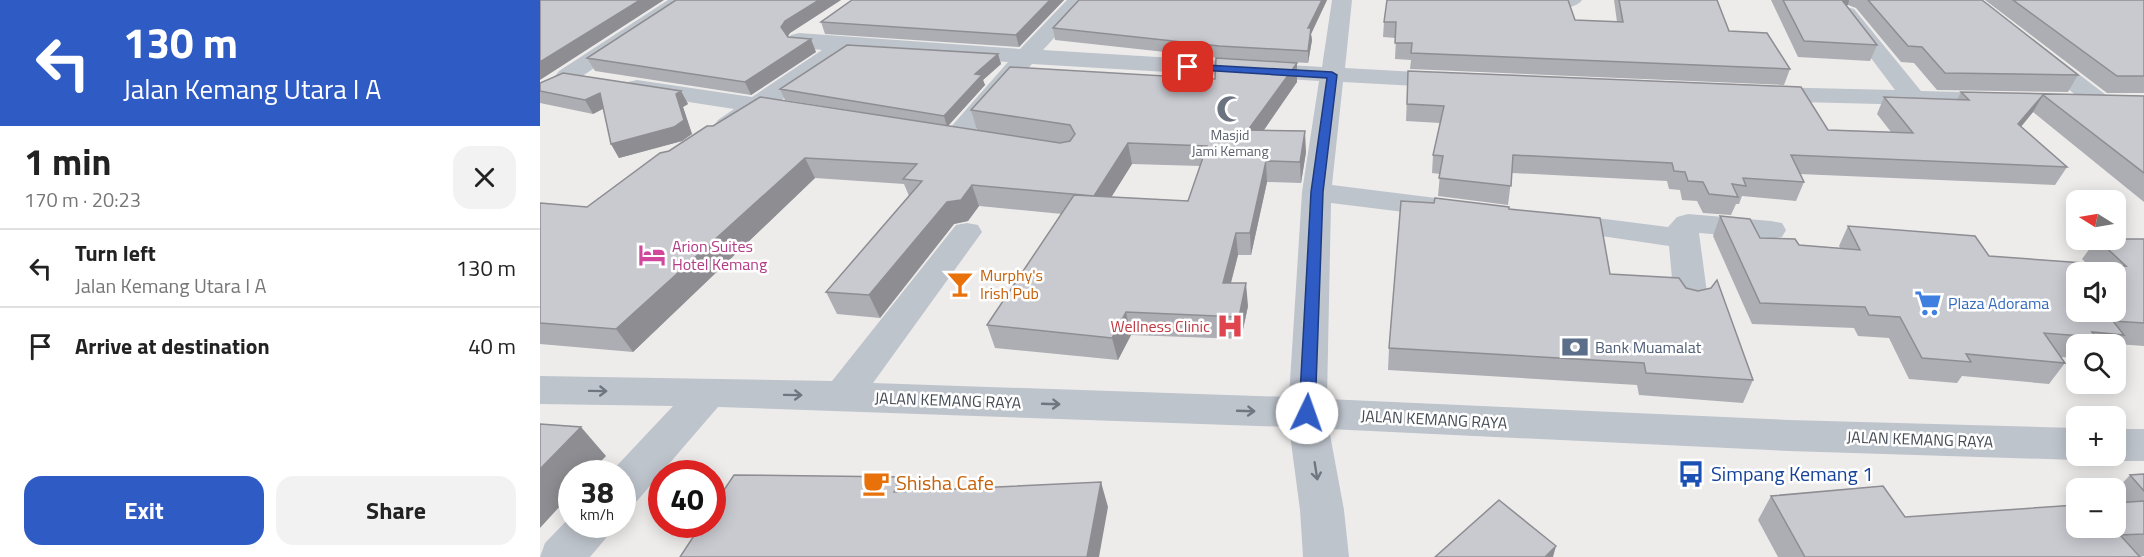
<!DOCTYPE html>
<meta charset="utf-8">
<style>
body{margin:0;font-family:"Titillium Web",sans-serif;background:#f2f2f2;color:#222;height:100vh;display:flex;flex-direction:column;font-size:22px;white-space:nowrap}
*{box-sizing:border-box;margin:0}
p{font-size:20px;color:#767676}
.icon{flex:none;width:33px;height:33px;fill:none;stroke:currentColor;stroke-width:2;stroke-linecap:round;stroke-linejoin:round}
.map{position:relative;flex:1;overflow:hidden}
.sheet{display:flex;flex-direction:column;background:#fff;width:540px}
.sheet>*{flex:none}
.top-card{background:#2f5bc4;color:#fff;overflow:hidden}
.needle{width:39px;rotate:281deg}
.controls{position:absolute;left:1526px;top:190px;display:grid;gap:12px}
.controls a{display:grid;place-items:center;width:60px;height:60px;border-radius:12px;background:#fff;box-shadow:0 3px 15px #0003;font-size:30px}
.speed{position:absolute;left:18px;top:460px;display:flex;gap:12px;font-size:30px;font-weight:700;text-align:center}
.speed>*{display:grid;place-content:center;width:78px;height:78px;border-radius:50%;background:#fff;box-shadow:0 3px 15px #0003;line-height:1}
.speed small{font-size:15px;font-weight:400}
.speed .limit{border:9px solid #d22;background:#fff;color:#111}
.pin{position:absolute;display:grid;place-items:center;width:51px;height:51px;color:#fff;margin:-26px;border-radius:12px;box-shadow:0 3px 9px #0006}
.me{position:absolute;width:66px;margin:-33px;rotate:3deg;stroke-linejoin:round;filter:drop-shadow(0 0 4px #0008)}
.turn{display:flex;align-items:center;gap:21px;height:126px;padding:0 24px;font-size:27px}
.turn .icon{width:78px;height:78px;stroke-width:2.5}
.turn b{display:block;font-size:42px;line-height:51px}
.round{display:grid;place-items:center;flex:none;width:63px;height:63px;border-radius:18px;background:#f2f2f2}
.overview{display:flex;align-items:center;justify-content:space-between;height:102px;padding:0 24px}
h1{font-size:36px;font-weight:700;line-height:45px}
.button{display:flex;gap:12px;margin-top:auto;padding:12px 24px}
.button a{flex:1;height:69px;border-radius:18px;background:#2f5bc4;color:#fff;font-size:24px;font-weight:700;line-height:69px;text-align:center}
.button a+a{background:#f2f2f2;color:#222}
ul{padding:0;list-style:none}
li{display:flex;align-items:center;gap:18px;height:78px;padding:0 24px;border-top:2px solid #e0e0e0}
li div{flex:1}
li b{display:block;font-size:22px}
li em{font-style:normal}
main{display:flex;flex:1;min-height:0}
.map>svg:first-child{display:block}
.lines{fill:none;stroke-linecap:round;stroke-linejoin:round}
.minor{fill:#bec4cc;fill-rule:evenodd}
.wall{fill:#adaeb3;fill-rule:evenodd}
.shaded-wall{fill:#8d8d92}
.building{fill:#c9cad0;stroke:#8d8d92;stroke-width:1.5;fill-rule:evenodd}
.oneway{stroke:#70767f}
.route{fill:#2f5bc4;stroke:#1f3b7f;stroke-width:1.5}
.labels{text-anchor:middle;stroke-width:5;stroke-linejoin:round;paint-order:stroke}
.far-worship-label{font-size:14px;fill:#5b616d;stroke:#fff}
.hotel-label{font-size:16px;fill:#b23c85;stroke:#fff;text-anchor:start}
.food-label{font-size:16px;fill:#c56008;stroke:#fff;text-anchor:start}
.shop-label{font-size:16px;fill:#366cbe;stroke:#fff;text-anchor:start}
.health-label{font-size:16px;fill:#be3a42;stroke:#fff;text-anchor:end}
.service-label{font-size:16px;fill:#4e5e75;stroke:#fff;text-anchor:start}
.street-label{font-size:16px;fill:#464c56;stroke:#fff}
.near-transit-label{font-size:20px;fill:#164399;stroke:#fff;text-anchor:start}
.near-food-label{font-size:20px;fill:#c56008;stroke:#fff;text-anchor:start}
</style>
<main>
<section class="sheet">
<div class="top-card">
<div class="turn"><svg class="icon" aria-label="left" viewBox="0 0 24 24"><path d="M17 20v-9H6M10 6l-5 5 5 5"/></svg><div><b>130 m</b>Jalan Kemang Utara I A</div></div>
</div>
<div class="overview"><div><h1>1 min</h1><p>170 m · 20:23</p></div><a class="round"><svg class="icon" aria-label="close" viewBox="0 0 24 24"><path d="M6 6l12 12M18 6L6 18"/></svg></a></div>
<ul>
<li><svg class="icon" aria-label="left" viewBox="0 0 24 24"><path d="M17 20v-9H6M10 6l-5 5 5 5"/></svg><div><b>Turn left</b><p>Jalan Kemang Utara I A</p></div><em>130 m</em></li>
<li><svg class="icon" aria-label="arrive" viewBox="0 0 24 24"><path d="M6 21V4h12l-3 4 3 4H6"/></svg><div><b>Arrive at destination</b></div><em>40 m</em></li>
</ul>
<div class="button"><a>Exit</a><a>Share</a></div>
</section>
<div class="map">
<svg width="1604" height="557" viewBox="0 0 1604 557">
<rect width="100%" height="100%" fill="#eeeceb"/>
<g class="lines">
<path class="minor" d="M128,0H152L149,4L35,81L27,83L19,81L15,76L19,71Z
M527,0H549L503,50L782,67L792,0H812L805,68L913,74L922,76L925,81L922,86L913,88L803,82L792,185L904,199L915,202L919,208L915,214L904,217L791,203L787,399L1249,420L1536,428V456H1548L1536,460L1249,451L789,429L804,510L809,557H763L760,510L749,427L178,407L97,501L82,506V474H69L133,406L0,404V376L292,381L416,225L427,223L438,225L442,232L333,383L749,397L762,192L779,81L492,64L424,143L415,145L406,143L402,137L468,62L310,52L196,132L187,134L178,132L174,126L178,120L194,109L97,94L88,92L85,87L88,82L97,80L212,97L282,50C270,49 256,51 248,40L251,35L259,33L480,49Z
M919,0H1042C1030,18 951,7 929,6L922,4Z
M1419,0H1442L1566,95L1569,100L1566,105L1557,107L1548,105Z
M1307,7L1314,9L1381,91L1461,93L1470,95L1473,100L1470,105L1461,107L1222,101L1213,99L1210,94L1213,89L1222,87L1355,90L1297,13L1300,9Z
M1018,213L1128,227L1137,217L1148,214L1231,221L1242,223L1246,230L1242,237L1231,239L1159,233L1168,300L1163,308L1151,311L1139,308L1134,300L1129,246L1007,228L1003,222L1007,216Z
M1575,429H1604V461H1575L1561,456H1575Z
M32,515V525H72L66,538L50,557H0L5,543Z"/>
</g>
<path class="wall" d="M136,0H301L250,33L248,36L276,52L211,95L55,71L47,58Z
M524,0L479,47L285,34L281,22Z
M539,0H787L771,34L772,40L768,63L680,58L515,40L513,28Z
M1074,0H1177L1189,31L1250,69L1244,85L870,69L871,60L855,59L856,38L843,37L844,22L1035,20L1077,22Z
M1231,0H1442L1538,75L1528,92L1397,90L1374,63L1361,62L1316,8L1308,5H1306L1337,45L1330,61L1258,57Z
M1445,0H1604V93H1567Z
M458,54L461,64L443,80L445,85L408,126L437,130L431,110L675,79L757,63V82L724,130L766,152L761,183L727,182L711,255H698L691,283L708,306L701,339L591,335L578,360L455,348L447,325L522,214L439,206L428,221L414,224L340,318L297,314L286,292L369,196L364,184L275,178L93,352L0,344V203L47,207L129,151L173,126L320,112L245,100L240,89ZM592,164L660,166L648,201L571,197Z
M868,71L1288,130L1351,132L1337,114L1344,97L1417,100L1421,92L1604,96V202L1493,112L1481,127L1527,167L1515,185L1259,174L1264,182L1256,201L1202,196L1199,204H1196L1191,215L1163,213L1157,201L1142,200L1140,190L1129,189L1127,181L972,173L968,205L898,196L900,174L892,173L893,155L900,123L866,121Z
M0,83L141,91L148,104L143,107L152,134L142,141L79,158L71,144L63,109L53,114L0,103Z
M969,209L1070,274L1158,291L1213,380L1203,403L1099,395L1097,385L848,370L849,348Z
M1180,216L1220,238L1259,245L1300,248L1299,246L1308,226L1449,256L1546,263L1542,259L1556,240L1604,239V346L1577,344L1575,346V345H1536V358L1521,357L1525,363L1509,384L1422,376L1417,383L1369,379L1349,338L1318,336L1314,328L1212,324L1173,236Z
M1604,474V556L1600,557H1238L1218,520L1231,496L1365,517L1575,528V491L1590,475Z"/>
<path class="shaded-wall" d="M100,0H124L0,80V62Z
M279,0H301L250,33L246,39L241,27L245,21Z
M510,0H524L479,47L476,35Z
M782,0H787L771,34L772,40L768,63V28Z
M1301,0H1309L1308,5L1298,8Z
M271,39L276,52L211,95L205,82Z
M458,54L461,64L443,80L445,85L407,127L404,116L435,74Z
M757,63V82L710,150L708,130Z
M141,91L148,104L143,107L152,134L142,141L79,158L71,144L136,94Z
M60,93L68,106L53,114L45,100Z
M1503,95L1493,112L1468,142L1478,124Z
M765,131L766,152L761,183L760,162Z
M588,143L592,164L559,217L554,196Z
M265,158L275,178L93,352L76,329Z
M726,161L727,182L711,255L710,233Z
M432,185L439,206L428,221L414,224L340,318L329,295L407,202Z
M696,233L698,255L685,305L683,283Z
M706,283L708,306L701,339L699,317Z
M586,312L591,335L578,360L572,338Z
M41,427L66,456L49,474H32V493L0,528V469Z
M361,477L374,501L354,492Z
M561,482L568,507L559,557H547Z
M1016,546L1013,557H1005Z"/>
<path class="building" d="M0,0H100L0,62Z
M136,0H279L245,21L241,27L248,37L271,39L205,82L47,58Z
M312,0H510L476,35L281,22Z
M539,0H782L768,28H771L768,51L679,46L513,28Z
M847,0H1028L1035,20L1083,22L1079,0H1177L1189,31L1227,33L1250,69L871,53L872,43H855L856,22H844Z
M1243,0H1302L1337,45L1264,41Z
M1328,0H1442L1538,75L1405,73L1382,47L1368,46Z
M1473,0H1604V76H1577Z
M307,45L458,54L435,74L442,75L404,116L240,89Z
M676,58L757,63L708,130L765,131L760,162L726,161L710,233H696L683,283H706L699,317L586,312L572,338L447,325L534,195L648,201L667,146L588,143L554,196L432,185L421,200L407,202L329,295L286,292L382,181L363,179L377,164L265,158L76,329L0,323V203L47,207L120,153L129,151L167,126H173L220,97L520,143L530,141L535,134L530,125L431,110L470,67L675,79Z
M868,71L1261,87L1288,130L1373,133L1344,97L1429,100L1421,92L1604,96V173L1503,95L1478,124L1527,167L1251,155L1264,182L1203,178L1206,186L1192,184L1198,197L1169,194L1163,182L1148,181L1145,172L1134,171L1132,163L973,155L971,186L899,178L903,156L893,155L904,106L867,104Z
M23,73L141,91L136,94L144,120L134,127L71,144L60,93L45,100L0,91V83Z
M895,198L969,207V209L1060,218L1070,274L1139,278L1146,288L1158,291L1171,288L1177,280L1213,380L1106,373L1104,363L849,348L861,201L894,203Z
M1180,216L1210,219L1220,238L1255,239L1259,245L1320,250L1308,226L1435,236L1449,256L1586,266L1558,240H1575V239H1604V323L1573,321L1584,335L1552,332L1556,337L1504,333L1525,363L1426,354L1431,362L1382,358L1360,317L1329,315L1325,307L1220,303ZM1536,273H1575V312H1536Z
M0,424L41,427L0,469Z
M1604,474V491L1590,475Z
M194,475L361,477L354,492L561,482L547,557H140L161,525H172V508Z
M1343,486L1365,517L1536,505V528H1575V503L1604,501V534L1580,535L1600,557H1265L1231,496Z
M959,500L1016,546L1005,557H895Z"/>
<defs><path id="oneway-shaft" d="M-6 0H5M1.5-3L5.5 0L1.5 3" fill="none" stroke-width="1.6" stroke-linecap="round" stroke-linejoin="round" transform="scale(1.5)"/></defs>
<g class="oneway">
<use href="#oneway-shaft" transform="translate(58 391) rotate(1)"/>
<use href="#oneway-shaft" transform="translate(253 395) rotate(1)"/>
<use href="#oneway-shaft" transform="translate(511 404) rotate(2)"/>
<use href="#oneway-shaft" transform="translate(706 411) rotate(2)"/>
<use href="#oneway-shaft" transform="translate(776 471) rotate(81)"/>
</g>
<path class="route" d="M648,64L792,72L797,75L783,192L775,413L772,417L767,419L761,417L759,413L771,192L787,78L645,69V65Z"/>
<defs>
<symbol id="mosque-bare" viewBox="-9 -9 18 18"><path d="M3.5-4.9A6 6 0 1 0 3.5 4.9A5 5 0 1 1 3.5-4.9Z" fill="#6b7280" stroke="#fff" stroke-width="2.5" paint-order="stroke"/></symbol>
<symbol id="hotel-bare" viewBox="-9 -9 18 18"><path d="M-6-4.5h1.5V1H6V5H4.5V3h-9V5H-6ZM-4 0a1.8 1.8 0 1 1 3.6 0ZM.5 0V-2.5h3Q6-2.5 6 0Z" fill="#d1479c" stroke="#fff" stroke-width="2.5" paint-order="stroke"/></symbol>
<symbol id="bar-bare" viewBox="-9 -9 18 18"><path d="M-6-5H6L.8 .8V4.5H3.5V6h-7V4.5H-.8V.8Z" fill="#e8710a" stroke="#fff" stroke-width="2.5" paint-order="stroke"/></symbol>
<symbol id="supermarket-bare" viewBox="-9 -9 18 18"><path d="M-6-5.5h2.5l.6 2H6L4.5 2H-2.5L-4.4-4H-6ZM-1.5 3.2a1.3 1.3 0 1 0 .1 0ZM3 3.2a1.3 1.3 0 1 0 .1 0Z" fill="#3f7fe0" stroke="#fff" stroke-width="2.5" paint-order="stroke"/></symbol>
<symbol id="hospital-bare" viewBox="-9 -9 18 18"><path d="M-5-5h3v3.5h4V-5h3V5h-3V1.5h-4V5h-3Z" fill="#e0444e" stroke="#fff" stroke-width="2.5" paint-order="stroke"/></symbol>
<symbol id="bank-bare" viewBox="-9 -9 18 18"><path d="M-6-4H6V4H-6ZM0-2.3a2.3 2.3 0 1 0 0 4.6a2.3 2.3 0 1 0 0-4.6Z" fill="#5c6f8a" stroke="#fff" stroke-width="2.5" paint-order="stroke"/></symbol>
<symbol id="bus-bare" viewBox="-9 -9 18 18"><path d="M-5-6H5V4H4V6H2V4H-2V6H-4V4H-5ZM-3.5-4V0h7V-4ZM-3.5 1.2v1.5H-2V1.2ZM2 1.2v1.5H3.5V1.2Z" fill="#1a4fb4" stroke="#fff" stroke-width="2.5" paint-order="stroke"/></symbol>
<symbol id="cafe-bare" viewBox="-9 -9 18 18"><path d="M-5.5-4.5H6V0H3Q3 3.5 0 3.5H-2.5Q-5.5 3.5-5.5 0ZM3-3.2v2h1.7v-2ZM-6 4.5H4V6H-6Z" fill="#e8710a" stroke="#fff" stroke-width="2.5" paint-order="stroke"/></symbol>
</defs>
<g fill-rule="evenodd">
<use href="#mosque-bare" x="671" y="90" width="38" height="38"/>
<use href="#hotel-bare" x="93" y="236" width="38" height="38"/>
<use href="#bar-bare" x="401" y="265" width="38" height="38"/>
<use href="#supermarket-bare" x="1369" y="284" width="38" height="38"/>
<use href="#hospital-bare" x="671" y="307" width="38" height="38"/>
<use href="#bank-bare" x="1016" y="328" width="38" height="38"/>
<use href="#bus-bare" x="1132" y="455" width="38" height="38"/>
<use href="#cafe-bare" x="317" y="464" width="38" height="38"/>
</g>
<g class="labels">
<g class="far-worship-label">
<text x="690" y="140">Masjid<tspan x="690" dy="16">Jami Kemang</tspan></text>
</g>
<g class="hotel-label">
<text x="132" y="252">Arion Suites<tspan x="132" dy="18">Hotel Kemang</tspan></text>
</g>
<g class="food-label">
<text x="440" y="281">Murphy's<tspan x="440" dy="18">Irish Pub</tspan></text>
</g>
<g class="shop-label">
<text x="1408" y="309">Plaza Adorama</text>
</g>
<g class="health-label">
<text x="670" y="332">Wellness Clinic</text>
</g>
<g class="service-label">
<text x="1055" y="353">Bank Muamalat</text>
</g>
<g class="street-label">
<text transform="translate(408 400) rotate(2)" y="6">JALAN KEMANG RAYA</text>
<text transform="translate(894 419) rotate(3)" y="6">JALAN KEMANG RAYA</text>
<text transform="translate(1380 439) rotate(2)" y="6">JALAN KEMANG RAYA</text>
</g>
<g class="near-transit-label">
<text x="1171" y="481">Simpang Kemang 1</text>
</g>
<g class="near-food-label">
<text x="356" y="490">Shisha Cafe</text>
</g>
</g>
</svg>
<div class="controls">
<a><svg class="needle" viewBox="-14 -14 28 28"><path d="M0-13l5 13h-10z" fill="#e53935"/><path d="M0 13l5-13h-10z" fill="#767676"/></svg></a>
<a><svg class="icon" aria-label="sound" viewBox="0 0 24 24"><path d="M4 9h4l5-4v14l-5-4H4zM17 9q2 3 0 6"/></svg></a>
<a><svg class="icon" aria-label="search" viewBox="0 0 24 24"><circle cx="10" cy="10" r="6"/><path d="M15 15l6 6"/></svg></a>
<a>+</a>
<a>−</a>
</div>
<div class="speed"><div>38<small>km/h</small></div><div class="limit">40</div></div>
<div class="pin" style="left:648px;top:67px;background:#d93025"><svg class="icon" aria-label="arrive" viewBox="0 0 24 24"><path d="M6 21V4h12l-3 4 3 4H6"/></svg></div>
<svg class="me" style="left:767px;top:413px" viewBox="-20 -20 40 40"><circle r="19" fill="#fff"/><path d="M0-13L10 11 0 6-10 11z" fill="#2f5bc4"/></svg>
</div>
</main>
